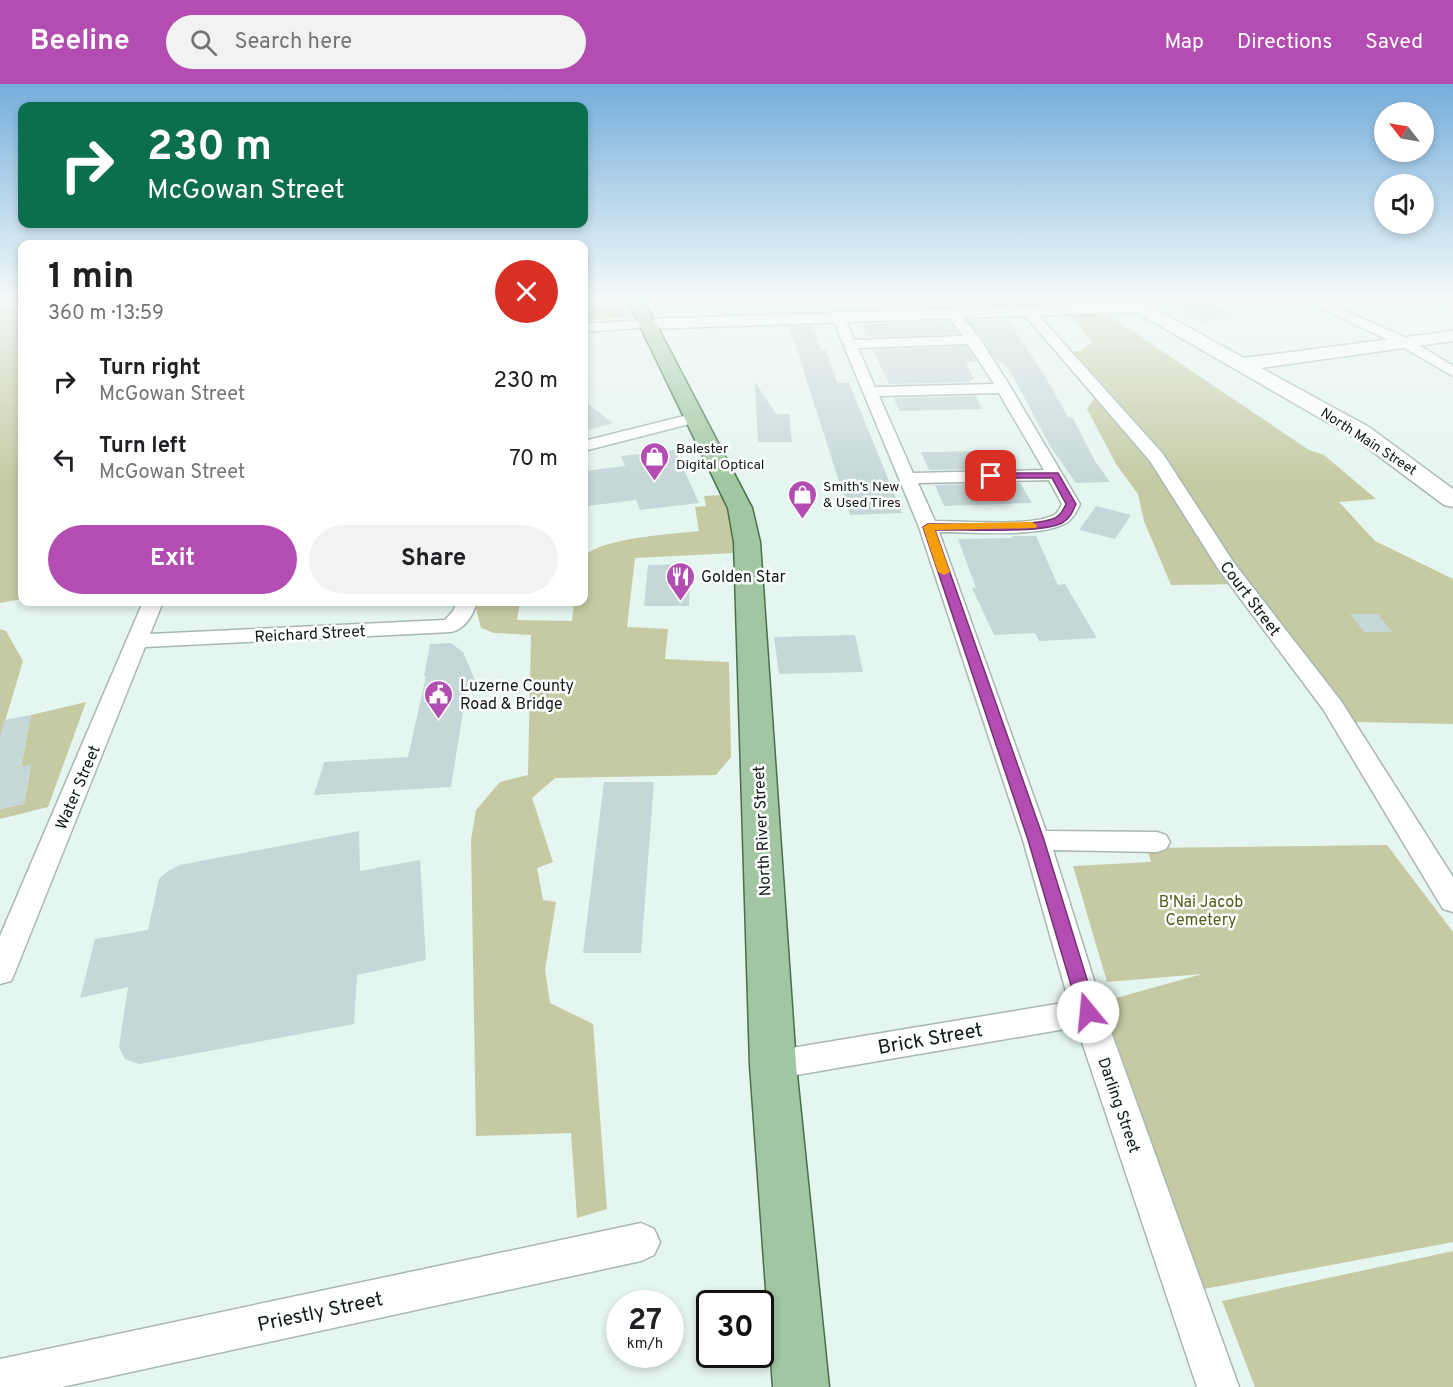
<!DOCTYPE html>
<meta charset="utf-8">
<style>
body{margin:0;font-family:Overpass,sans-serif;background:#f2f2f2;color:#202124;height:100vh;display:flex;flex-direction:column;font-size:22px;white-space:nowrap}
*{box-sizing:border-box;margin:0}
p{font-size:20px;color:#757577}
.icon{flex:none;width:33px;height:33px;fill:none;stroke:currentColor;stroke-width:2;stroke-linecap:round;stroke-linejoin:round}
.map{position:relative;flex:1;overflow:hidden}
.side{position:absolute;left:18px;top:156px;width:570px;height:366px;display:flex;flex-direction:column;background:#fff;border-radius:12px;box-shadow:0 3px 9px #0003}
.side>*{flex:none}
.guide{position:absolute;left:18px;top:18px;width:570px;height:126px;border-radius:12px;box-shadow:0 3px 9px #0003;background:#0b6e4f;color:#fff;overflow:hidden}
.needle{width:39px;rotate:301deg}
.controls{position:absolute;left:1374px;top:18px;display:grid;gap:12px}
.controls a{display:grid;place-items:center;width:60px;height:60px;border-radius:50%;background:#fff;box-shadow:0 3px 9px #0003;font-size:30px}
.speed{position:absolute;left:606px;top:1206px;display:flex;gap:12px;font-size:30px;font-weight:700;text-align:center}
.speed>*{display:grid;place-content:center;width:78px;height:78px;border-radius:50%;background:#fff;box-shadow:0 3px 9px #0003;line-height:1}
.speed small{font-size:15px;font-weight:400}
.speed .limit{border:3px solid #111;border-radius:9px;background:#fff;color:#111}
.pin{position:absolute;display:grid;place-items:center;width:51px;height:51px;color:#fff;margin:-26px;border-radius:12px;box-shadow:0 3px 9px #0006}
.me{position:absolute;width:66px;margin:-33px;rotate:343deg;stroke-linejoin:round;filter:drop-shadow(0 0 4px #0008)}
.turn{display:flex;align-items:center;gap:21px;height:126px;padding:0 30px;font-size:27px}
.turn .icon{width:78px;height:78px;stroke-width:2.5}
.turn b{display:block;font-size:42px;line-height:51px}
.round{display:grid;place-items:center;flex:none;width:63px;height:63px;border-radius:32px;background:#f2f2f2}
.overview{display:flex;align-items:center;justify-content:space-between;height:102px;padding:0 30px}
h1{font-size:36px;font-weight:700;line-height:45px}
.action{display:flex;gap:12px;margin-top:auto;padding:12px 30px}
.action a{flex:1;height:69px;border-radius:36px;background:#b34db1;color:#fff;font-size:24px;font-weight:700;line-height:69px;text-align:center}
.action a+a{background:#f2f2f2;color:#202124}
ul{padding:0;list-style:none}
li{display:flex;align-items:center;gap:18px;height:78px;padding:0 30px}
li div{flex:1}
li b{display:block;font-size:22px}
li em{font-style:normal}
header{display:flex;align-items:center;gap:36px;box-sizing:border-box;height:84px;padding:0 30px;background:#b34db1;color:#fff}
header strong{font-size:28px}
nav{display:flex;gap:33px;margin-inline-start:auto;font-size:21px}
.search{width:420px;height:54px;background:#f2f2f2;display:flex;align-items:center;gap:15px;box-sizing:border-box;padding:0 21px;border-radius:33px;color:#757577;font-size:22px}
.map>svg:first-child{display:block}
.green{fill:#c5caa3}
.building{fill:#c6d7d8}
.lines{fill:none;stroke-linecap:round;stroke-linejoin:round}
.street-casing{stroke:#a8b7b2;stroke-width:3}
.secondary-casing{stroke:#a8b7b2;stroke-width:3}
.primary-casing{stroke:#477148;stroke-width:3}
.street{fill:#fff;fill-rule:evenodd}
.secondary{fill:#fff;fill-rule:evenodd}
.primary{fill:#a1c6a1;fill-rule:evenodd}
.route{fill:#b34db1;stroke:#743273;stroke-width:1.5}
.slow{fill:#f59e0b}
.labels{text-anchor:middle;stroke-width:5;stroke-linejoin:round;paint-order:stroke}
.far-street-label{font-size:14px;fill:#131917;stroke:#fcfffe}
.far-poi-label{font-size:14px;fill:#131917;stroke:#fcfffe;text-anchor:start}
.poi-label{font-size:16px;fill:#131917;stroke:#fcfffe;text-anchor:start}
.street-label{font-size:16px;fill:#131917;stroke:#fcfffe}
.park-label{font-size:16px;fill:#565b17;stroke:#fcfffe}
.near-street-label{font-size:20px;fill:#131917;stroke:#fcfffe}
</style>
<header>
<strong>Beeline</strong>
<div class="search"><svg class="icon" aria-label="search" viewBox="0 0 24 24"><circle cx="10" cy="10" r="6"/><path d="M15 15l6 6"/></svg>Search here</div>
<nav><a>Map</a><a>Directions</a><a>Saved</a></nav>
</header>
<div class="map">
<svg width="1453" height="1303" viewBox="0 0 1453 1303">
<rect width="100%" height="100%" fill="#e5f5f0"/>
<path class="green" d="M0,215H22V515L0,519Z
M584,215H624L632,233L584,236Z
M1104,228L1309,366L1324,371L1376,415L1339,418L1375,457L1453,495V640L1355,638L1249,500L1171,501L1144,437L1138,410L1116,380L1087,325L1102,303L1071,267H1081L1092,258L1068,230Z
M723,411L732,427L734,469L635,474L627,543L668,545L665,575L729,578L731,673L716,691L555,694L532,714L553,778L537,784L543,816L556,818L545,886L550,919L593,940L607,1125L577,1134L571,1049L476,1052L471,756L476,726L500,698L528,691L531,551L494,549L481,544L476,524L478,518H520L517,536L572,537L574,518H584V473C599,454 673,450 699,447L695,423L706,422L704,412Z
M0,545L6,547L23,577L0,654Z
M86,618L48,723L0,735V725L24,720L31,681L21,683L31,631Z
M1387,761L1453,848V1158L1204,1205L1102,918L1202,890L1107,898L1073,782L1151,778L1147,764Z
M1453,1167V1303H1255L1222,1217Z"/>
<path class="building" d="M1160,215H1205L1238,233L1202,238Z
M1007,235L1043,289L1068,333L1073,334L1095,377L1110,398L1076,399L1050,362L1008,283H1005L1002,278H998L968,237Z
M941,237H949L959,250L867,253L861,241Z
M813,241L821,266H826L837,299H849L902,429L850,431L789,242Z
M967,262L977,278H966L974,296H970V298L889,300L873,266Z
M755,298L776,330H789L792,358H758Z
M976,312L982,325L899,327L894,314Z
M584,317L613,339L584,347Z
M675,366L699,419L640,426L636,416L587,422L584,410V387L625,382L621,372Z
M1001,367L1012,384L929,386L921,368Z
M1020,399L1032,419L944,422L935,401Z
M1096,422L1131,431L1115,455L1079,446Z
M1012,452H1036L1058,501L1065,500L1097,554L1039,557L1035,549L994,551L972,504H976L958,455L1013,454Z
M691,480L689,522H644L648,481Z
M1350,530H1378L1392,548H1364Z
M855,551L863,588L779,590L774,553Z
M451,559L463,568L475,596H468L451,703L314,711L324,678L408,673L426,592L424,593L430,560Z
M31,631L21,683L31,680L24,720L0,725V654L4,636Z
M604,698H654L641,869H583Z
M359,747L360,787L420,776L426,876L357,891L354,940L139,980L125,975L119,963L128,903L80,914L95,855L148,846L159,795L168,787L180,781Z"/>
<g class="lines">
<defs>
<path id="street" d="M1301,215H1317L1409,255L1453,282V292L1399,261Z
M1444,215H1453V220Z
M1027,222L1031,223L1163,370L1234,479L1341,617L1453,793V828L1443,825L1323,625L1219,486L1150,377L1023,229L1021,226Z
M952,225L956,226L979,253L1011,304L1080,420C1077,427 1073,435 1066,439C1039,454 971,448 939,448L1046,747L1157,748L1166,751L1170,758L1166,765L1157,768L1053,766L1104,928L1239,1303H1197L1077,943L773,995L761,991L757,981L761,971L773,967L1069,918L1023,756L919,443L832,233L838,229L843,230L854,256L963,252L946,229ZM968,260L994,300L875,303L858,264ZM999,309L1044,386L913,389L879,312ZM1049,396L1062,420C1060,424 1058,429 1054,431C1032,443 961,437 935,437L918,399Z
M646,236L651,237L652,240L651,243L584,248V240Z
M696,329L704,334L701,337L584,367V357Z
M143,518H163L150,550L445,536L453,527L457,518H477C473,531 465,545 451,548L145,563L15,888L11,897L0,900V852Z
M641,1139L654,1145L660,1158L654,1171L641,1177L62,1303H0V1275Z"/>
<path id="secondary" d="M1117,215H1137L1244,274L1453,247V257L1261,284L1369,343L1453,405V423L1444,421L1353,353L1136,228L646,245L640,244L637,240L640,236L646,235L1119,219Z"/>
<path id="primary" d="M627,215H643L752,424L760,458L796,981L829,1303H773L750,981L734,458L728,424Z"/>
</defs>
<use href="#street" class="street-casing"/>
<use href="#secondary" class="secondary-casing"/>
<use href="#primary" class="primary-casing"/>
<use href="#street" class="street"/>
<use href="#secondary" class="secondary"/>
<use href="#primary" class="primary"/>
</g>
<linearGradient id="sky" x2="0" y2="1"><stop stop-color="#76aedc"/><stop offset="0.54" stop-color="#f3faf8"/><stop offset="1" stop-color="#f3faf8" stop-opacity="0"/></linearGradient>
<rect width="1453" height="397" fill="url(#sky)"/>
<path class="route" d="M991,389H1058L1076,420C1073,427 1070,435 1062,439C1040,450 963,445 935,446L1044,756L1097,928L1094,933L1088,936L1081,933L1079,928L1028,756L923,443L928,440C956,439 1033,444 1055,434C1061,431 1063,426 1066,420L1052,394H988V390Z"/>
<path class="slow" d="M1032,438L1037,441L1036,444L935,446L950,488L944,491L938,488L923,443L928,440Z"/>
<defs>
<symbol id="shop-pin" viewBox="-11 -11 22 30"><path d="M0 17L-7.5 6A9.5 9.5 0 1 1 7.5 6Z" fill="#b34db1" stroke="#fcfffe"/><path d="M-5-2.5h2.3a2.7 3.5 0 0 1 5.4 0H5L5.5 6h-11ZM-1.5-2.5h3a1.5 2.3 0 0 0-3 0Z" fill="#fff"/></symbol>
<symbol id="restaurant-pin" viewBox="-11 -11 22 30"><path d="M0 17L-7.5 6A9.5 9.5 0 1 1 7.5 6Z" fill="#b34db1" stroke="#fcfffe"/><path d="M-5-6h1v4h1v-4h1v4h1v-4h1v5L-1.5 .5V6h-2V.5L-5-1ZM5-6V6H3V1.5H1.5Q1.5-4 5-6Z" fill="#fff"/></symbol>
<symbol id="civic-pin" viewBox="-11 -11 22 30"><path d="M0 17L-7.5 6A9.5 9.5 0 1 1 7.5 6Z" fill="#b34db1" stroke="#fcfffe"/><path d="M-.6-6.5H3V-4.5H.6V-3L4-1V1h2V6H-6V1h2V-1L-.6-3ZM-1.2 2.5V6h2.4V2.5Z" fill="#fff"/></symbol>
</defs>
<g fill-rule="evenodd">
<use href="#shop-pin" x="638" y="356" width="33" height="45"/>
<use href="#shop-pin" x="786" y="394" width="33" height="45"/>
<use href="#restaurant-pin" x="664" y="476" width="33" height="45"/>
<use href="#civic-pin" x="422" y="594" width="33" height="45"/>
</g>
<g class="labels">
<g class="far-street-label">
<text transform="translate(1369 357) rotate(33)" y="5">North Main Street</text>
</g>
<g class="far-poi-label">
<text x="676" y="369">Balester<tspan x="676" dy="16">Digital Optical</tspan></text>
<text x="823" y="407">Smith’s New<tspan x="823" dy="16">&amp; Used Tires</tspan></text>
</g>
<g class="poi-label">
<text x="701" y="498">Golden Star</text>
<text x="460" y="607">Luzerne County<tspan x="460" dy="18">Road &amp; Bridge</tspan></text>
</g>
<g class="street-label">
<text transform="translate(1251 514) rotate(53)" y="6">Court Street</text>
<text transform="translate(310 549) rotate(-3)" y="6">Reichard Street</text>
<text transform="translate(77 703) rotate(-67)" y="6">Water Street</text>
<text transform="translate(761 747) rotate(-93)" y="6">North River Street</text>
<text transform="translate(1120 1021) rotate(71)" y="6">Darling Street</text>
</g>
<g class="park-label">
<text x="1201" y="823">B'Nai Jacob<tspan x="1201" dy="18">Cemetery</tspan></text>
</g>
<g class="near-street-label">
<text transform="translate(930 954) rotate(-10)" y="7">Brick Street</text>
<text transform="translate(320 1227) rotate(-12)" y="7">Priestly Street</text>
</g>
</g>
</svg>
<div class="controls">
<a><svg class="needle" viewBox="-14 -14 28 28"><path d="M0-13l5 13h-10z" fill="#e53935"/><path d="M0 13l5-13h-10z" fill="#757577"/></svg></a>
<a><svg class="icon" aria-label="sound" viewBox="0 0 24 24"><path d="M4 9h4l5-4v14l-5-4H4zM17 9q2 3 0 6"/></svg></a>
</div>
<div class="speed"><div>27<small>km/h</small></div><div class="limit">30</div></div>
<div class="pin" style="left:991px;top:392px;background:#d93025"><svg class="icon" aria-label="arrive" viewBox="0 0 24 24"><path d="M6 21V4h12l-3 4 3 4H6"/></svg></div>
<svg class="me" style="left:1088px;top:928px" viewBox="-20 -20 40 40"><circle r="19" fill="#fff"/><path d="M0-13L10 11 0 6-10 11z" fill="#b34db1"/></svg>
<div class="guide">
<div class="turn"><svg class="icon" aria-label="right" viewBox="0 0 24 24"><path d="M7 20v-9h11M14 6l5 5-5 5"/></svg><div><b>230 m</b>McGowan Street</div></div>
</div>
<section class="side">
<div class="overview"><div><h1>1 min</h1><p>360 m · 13:59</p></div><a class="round" style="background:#d93025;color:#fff"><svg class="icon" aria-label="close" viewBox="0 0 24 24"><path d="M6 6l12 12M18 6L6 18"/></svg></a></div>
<ul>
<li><svg class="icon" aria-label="right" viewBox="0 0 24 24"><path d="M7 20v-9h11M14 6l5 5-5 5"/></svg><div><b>Turn right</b><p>McGowan Street</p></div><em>230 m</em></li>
<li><svg class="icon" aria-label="left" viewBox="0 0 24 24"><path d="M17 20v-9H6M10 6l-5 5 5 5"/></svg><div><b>Turn left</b><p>McGowan Street</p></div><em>70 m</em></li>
</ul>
<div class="action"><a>Exit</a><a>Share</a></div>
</section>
</div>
